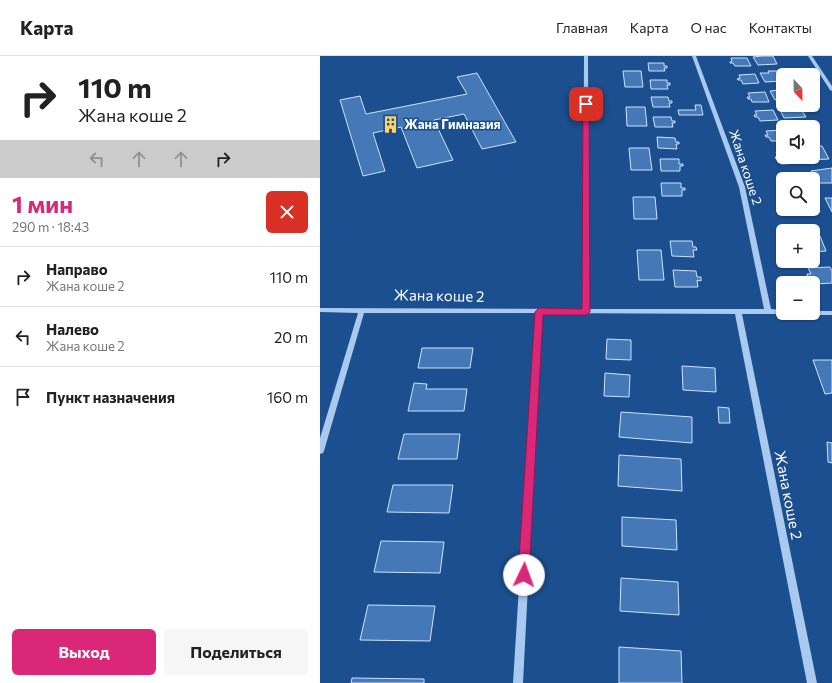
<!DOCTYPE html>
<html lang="ru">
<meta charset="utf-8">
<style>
body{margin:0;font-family:Commissioner,sans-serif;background:#f6f6f6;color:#222;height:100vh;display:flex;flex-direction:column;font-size:15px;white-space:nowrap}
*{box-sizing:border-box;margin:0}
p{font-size:13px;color:#767676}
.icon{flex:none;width:22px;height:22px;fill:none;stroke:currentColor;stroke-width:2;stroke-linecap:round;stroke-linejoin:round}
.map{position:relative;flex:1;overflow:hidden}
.details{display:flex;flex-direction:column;background:#fff;width:320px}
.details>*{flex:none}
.top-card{background:#fff;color:#222;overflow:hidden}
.needle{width:26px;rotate:158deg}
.tools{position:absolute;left:456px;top:12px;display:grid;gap:8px}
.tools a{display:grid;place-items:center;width:44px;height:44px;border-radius:6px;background:#fff;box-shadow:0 1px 3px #0004;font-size:20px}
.pin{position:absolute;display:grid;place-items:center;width:34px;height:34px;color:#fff;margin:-17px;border-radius:8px;box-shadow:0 2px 6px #0006}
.me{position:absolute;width:44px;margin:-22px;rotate:3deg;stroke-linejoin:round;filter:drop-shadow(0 0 3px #0008)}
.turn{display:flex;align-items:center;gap:14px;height:84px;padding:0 12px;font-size:18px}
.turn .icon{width:52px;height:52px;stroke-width:2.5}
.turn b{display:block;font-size:28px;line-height:34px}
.lanes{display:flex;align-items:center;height:38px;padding:0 12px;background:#0003;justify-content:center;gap:20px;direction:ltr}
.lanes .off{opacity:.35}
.round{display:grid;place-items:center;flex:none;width:42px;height:42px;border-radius:6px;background:#f6f6f6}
.summary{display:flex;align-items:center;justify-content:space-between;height:68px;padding:0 12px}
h1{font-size:24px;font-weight:700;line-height:30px;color:#db2777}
.primary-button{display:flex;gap:8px;margin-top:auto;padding:8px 12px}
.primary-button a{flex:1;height:46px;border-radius:6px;background:#db2777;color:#fff;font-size:16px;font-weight:700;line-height:46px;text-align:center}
.primary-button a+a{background:#f6f6f6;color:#222}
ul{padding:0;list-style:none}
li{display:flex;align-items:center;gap:12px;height:60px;padding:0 12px;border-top:1px solid #e0e0e0}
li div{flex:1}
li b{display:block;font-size:15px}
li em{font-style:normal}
header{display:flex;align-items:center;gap:24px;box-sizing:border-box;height:56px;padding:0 20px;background:#fff;border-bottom:1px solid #e0e0e0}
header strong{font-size:19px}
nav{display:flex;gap:22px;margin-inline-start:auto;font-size:14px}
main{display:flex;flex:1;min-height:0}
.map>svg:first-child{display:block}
.building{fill:#4478b7;stroke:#cfe3fa}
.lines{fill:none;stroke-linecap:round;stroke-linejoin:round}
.minor{fill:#a9c9ee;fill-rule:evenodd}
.route{fill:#db2777;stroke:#8e194d}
.labels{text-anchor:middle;stroke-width:3;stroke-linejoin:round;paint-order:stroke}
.far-poi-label{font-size:13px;font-weight:bold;fill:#fff;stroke:#1b4f8f;text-anchor:start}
.far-street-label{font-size:13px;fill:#fff;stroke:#1b4f8f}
.street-label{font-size:15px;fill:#fff;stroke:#1b4f8f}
</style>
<header>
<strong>Карта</strong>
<nav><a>Главная</a><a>Карта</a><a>О нас</a><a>Контакты</a></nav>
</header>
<main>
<section class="details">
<div class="top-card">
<div class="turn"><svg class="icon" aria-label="right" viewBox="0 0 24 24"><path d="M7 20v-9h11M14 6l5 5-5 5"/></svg><div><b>110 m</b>Жана коше 2</div></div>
<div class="lanes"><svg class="icon off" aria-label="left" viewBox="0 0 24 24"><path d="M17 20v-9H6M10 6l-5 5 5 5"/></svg><svg class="icon off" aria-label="ahead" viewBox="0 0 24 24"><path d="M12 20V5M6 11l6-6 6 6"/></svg><svg class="icon off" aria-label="ahead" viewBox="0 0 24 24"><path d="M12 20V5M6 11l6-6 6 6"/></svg><svg class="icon" aria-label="right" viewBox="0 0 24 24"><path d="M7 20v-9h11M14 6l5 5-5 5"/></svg></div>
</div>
<div class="summary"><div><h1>1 мин</h1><p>290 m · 18:43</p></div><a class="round" style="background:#d93025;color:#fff"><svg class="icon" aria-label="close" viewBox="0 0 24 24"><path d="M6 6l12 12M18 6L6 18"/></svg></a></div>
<ul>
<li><svg class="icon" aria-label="right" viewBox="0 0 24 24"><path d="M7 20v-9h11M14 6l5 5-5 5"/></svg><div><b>Направо</b><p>Жана коше 2</p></div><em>110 m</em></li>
<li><svg class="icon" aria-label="left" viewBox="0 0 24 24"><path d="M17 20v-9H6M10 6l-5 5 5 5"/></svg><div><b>Налево</b><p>Жана коше 2</p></div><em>20 m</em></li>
<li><svg class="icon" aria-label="arrive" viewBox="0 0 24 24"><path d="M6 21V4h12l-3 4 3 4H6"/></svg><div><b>Пункт назначения</b></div><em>160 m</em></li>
</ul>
<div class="primary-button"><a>Выход</a><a>Поделиться</a></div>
</section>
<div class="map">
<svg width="512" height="627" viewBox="0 0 512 627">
<rect width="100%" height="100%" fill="#1b4f8f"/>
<path class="building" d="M442,0H453L457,8L438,9L433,1Z
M411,2H427L431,10H415L413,7H410V6L412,5Z
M328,7H344V10H347V12H344L345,15H329Z
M303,15H321L323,31H305Z
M448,15H460L463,21V25L445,26L440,17H449Z
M157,17L196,86L162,93L144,58L114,64L133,104L97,112L81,71L53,77L65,115L43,120L20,44L40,40L46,58L147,38L137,21Z
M435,18L439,27L423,28L421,24H418L417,23L420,22L419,19Z
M330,24H347V27H350V29H347L348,33H331Z
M459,33H463V43L455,44L450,35L459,34Z
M445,36L449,46H432L431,43H428L427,41H430L428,37Z
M331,41H348L349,45H352V47H349L350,51H333Z
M375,49H381L383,59H359L358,54H376Z
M467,50H479L486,61L464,62L459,52H468Z
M306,51H325L327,70H307Z
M453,54L458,64L440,65L438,61H435L434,59H437L435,55Z
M333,61H351L352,65H355V67H352L353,71H335Z
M463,74V85H451L449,81H446L445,79H448L446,75Z
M337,81L355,82L356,86H359V88H356L357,93L338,92Z
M493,90H502L509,103L486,104L484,101H493Z
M309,92H329L332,114H311Z
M456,96H463V101H477L480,107L461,108L459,103H456L455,101H458Z
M340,103H359V108H363V110H360V115H341Z
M512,112V127H498L491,115Z
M483,119L485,123H465L464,120Z
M341,127H361V132H365V134H362V140H342Z
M313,141H335L337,163H314Z
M505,142H512V156Z
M493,143L500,156L480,157L478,153H493Z
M493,180H500L506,195L493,196Z
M350,185H372L373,191H376L377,194H373L374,201L352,200Z
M317,194H341L344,224H319Z
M510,211L512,215V227L495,228L492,221L488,222L487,218H491L488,212Z
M353,214L376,215L377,221H381V225L377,224L378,231H355Z
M287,283L311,284V304L286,303Z
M102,292H153L150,312H98Z
M493,304H512V337L505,338Z
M362,310L395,312L396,336L363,334Z
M285,317L310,319L309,341L284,340Z
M94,327L107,328L106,333H147L144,355H88Z
M398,351L409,352L410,367H399Z
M301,356L372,361V387L299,381Z
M84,378H140L137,403H78Z
M507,386L512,387V407L508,406Z
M299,399L361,403L362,435L298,430Z
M73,429H133L129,457L67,456Z
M302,461L356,464L357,494L302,490Z
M61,485L124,486L120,517L54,516Z
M301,522L358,526L359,559L300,555Z
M48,549L115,550L110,585L40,584Z
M299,591L361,595L362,627H299Z
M32,622L104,623V627H31Z"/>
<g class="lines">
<path class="minor" d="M264,0H268L269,253H444L419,131L372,0H376L425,131L451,253L463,254V257H466L463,258H422L497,627H487L415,258L222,257L203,627H193L216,257H44L4,395L3,397L0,398V382L38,257L0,256V252L263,253Z
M488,0H492L512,30V35L510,34Z
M493,255H512V259H491L490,257H493Z"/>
</g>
<path class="route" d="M263,47L269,48L270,256L266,259H223L209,519L208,523L204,524L200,523L198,519L215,256L219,252L262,253Z"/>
<defs>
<symbol id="building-bare" viewBox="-9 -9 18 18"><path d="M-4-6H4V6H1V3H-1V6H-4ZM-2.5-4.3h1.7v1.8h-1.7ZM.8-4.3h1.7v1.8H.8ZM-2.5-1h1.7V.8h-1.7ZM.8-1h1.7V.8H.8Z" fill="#ffd166" stroke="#1b4f8f" stroke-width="2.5" paint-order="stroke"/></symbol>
</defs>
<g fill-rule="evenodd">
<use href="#building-bare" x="58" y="56" width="25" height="25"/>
</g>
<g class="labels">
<g class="far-poi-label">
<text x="84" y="73">Жана Гимназия</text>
</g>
<g class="far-street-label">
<text transform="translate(426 111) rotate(72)" y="5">Жана коше 2</text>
</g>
<g class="street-label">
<text transform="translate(119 240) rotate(1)" y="5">Жана коше 2</text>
<text transform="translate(468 439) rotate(79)" y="5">Жана коше 2</text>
</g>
</g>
</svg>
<div class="tools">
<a><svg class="needle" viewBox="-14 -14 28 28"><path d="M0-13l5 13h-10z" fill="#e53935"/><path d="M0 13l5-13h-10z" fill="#767676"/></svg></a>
<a><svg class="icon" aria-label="sound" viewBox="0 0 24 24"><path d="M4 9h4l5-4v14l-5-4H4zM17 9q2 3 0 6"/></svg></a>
<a><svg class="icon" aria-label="search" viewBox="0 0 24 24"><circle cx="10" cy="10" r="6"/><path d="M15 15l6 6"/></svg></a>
<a>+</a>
<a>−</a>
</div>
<div class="pin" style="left:266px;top:48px;background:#d93025"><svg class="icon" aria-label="arrive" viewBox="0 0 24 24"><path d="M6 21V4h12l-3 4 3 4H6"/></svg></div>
<svg class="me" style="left:204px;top:519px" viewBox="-20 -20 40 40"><circle r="19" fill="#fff"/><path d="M0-13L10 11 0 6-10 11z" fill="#db2777"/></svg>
</div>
</main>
